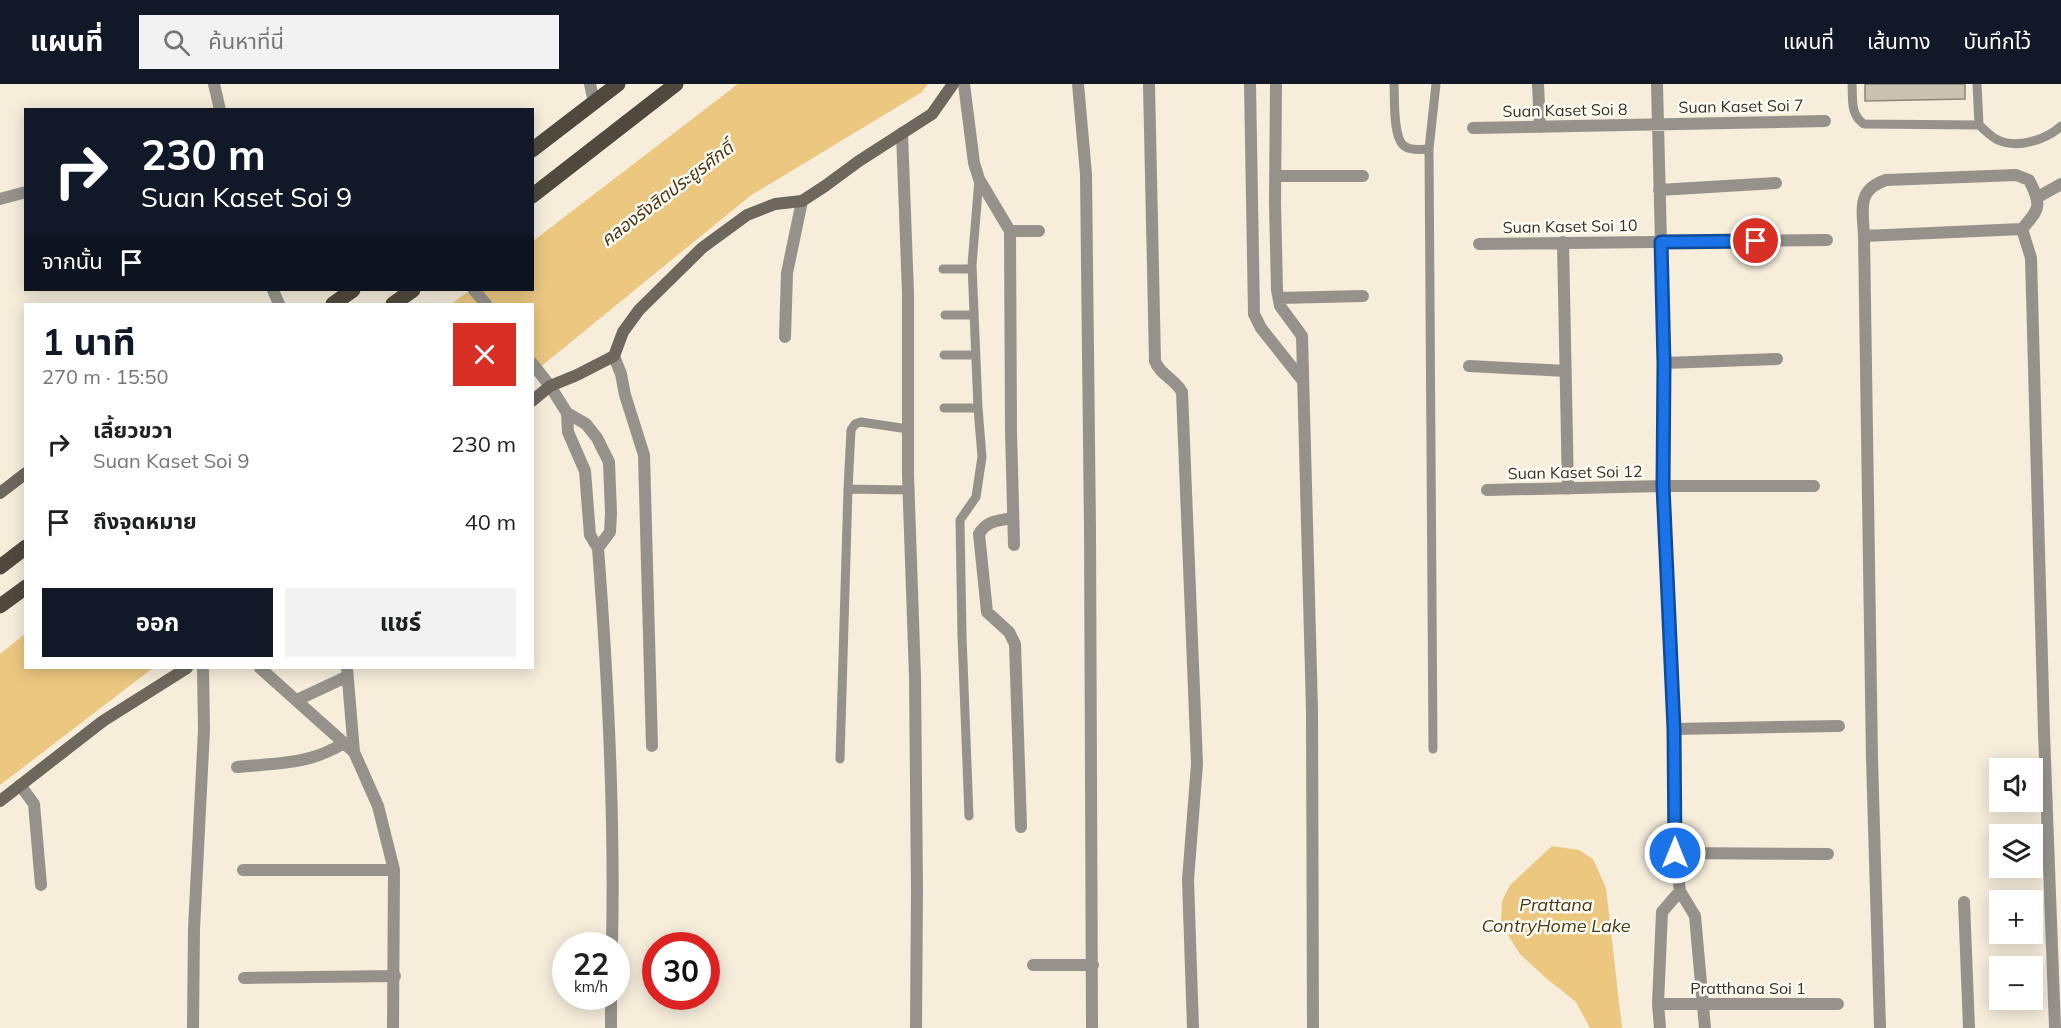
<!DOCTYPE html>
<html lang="th">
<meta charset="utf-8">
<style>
body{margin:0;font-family:Mulish,"Noto Sans Thai",sans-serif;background:#f2f2f2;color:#202124;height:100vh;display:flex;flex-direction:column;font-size:22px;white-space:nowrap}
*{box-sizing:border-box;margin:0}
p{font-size:20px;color:#757577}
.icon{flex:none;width:33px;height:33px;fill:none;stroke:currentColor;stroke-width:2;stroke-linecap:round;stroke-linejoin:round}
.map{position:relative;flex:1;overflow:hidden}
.drawer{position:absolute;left:24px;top:219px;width:510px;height:366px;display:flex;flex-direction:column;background:#fff;border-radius:0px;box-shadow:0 3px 15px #0003}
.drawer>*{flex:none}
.top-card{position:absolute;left:24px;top:24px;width:510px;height:183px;border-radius:0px;box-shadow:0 3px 15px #0003;background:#111827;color:#fff;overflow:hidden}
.buttons{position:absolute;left:1989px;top:674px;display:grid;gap:12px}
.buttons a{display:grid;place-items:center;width:54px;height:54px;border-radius:0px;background:#fff;box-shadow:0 3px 15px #0003;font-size:30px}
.speed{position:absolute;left:552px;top:848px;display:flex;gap:12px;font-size:30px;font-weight:700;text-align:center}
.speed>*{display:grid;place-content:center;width:78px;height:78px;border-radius:50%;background:#fff;box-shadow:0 3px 15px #0003;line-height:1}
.speed small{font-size:15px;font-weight:400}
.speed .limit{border:9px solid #d22;background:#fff;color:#111}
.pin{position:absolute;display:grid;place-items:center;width:51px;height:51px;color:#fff;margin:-26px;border:3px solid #fff;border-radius:50%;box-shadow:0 2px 6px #0007}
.me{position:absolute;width:66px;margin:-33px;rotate:0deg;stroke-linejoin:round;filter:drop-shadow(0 0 4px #0008)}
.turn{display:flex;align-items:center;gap:21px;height:126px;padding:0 18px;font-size:27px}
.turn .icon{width:78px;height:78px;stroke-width:2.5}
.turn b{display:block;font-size:42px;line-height:51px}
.then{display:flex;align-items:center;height:57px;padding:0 18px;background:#0003;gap:12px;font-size:22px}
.round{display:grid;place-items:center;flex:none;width:63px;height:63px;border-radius:0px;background:#f2f2f2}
.head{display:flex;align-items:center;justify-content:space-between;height:102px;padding:0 18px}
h1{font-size:36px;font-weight:700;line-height:45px;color:#111827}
.cta{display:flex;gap:12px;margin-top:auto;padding:12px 18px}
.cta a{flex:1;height:69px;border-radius:0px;background:#111827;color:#fff;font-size:24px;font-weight:700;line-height:69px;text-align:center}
.cta a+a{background:#f2f2f2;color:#202124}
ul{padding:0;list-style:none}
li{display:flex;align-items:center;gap:18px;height:78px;padding:0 18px}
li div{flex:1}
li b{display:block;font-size:22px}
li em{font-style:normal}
header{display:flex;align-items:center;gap:36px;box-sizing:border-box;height:84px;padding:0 30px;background:#111827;color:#fff}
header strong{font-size:28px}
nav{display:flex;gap:33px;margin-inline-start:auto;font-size:21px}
.search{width:420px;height:54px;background:#f2f2f2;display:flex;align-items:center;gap:15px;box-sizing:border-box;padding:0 21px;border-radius:0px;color:#757577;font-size:22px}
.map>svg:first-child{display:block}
.water{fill:#ebc780}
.building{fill:#cac1b0;stroke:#8e8676;stroke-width:1.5}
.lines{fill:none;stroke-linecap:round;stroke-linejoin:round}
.lane{stroke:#96928b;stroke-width:9}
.street{stroke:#96928b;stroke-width:12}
.secondary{stroke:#6d675d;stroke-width:12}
.primary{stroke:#50493d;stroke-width:15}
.route-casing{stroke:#114b97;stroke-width:15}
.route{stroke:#1a73e8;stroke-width:10}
.labels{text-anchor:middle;stroke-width:5;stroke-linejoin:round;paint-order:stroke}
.street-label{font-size:16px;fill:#343029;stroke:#fefbf3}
.water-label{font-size:18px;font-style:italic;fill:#49391a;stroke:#fefbf3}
</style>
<header>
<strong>แผนที่</strong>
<div class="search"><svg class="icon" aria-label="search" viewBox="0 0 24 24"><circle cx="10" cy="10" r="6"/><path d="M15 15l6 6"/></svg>ค้นหาที่นี่</div>
<nav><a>แผนที่</a><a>เส้นทาง</a><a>บันทึกไว้</a></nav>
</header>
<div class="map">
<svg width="2061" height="944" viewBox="0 0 2061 944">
<rect width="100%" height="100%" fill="#f6eddb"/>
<path class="water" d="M738,0H928L922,8L750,112L533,289L532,220H451L470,206H532L533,157Z
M25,550L26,584H153L0,701V570Z
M1552,762L1579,766L1593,775L1606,804L1622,944H1590L1576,918L1546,894L1520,870L1501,840L1502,817L1510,801Z"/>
<path class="building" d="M1865,0H1965V15L1865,17Z"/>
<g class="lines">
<path class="lane" d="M1394,0C1395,14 1392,57 1406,63C1412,67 1422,65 1429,65
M1852,0C1853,15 1850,31 1864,40L1979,41L1977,0
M1979,41C1985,46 1991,53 1998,56C2017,65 2046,56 2061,42
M943,185H972
M945,231H974
M944,271H976
M944,324H978L972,181L979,95
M908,345L861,338L855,340L851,346L848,405L909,406
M1433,665L1429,65L1436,0
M840,675L848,405
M969,732L962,552L960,436L976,413L982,373L978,324"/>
<path class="street" d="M214,0L220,26
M590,0L594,18
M964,0L974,79L979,95L1010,147L1011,347L1014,461
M1078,0L1086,90L1090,446L1092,944
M1149,0L1155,277C1160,291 1175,295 1182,308L1197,680L1188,796L1193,944
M1250,0L1254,230L1261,244L1303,297
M1276,0L1275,119L1277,206L1280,222L1302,252L1312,626L1313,944
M1538,0L1540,43
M1657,0L1664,279L1663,402L1674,645L1675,769L1680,807L1695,832L1705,944
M1473,44L1825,37
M902,49L908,209V391L915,593L917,805L916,944
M1275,92H1363
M1659,106L1776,99
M2038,113L2061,100
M0,115L26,108
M2022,145L2031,174L2044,649L2055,944
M1010,147H1039
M1864,152L2022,145C2040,125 2042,121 2029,96L2016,91L1886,96C1856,106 1863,126 1864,152L1872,675L1880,944
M1563,158L1568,405
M1479,160L1827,156
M273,206L279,220
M474,206L486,220
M1279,214L1363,212
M785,253L787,189L802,117
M614,272L621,290L625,311L644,371L652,662
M532,279L550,302L567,329L568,348L585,387L590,451L598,464C608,596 615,728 612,861
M1664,279L1777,275
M1469,282L1566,287
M567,329L586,340L597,354L609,378L611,429L610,448L598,464
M1487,406L1663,402H1814
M1012,434C998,437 987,436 979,450L987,528L1009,548L1015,560L1021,743
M260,584L354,668
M347,584L354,668L378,722L394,786L393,944
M297,616L346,593
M1674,645L1839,642
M237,683C277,679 309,681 344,659
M20,701L34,720L41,801
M1675,769L1828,770
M243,786H394
M1964,818L1969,944
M1033,881H1093
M244,894L395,892
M1658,920H1838
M193,944L194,845L204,646L203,584
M611,944V912
M1660,944L1658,920L1662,828L1680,807"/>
<path class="secondary" d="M532,317L550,302L577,291L614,272L623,248L639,226L702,164L747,131L775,120L802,117L825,102L859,77L932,30L953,0
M0,409L26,389
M0,717L103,637L187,584"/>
<path class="primary" d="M532,66L618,0
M532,112L676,0
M333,220L353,206
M393,220L413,206
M0,483L26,463
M0,522L26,503"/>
</g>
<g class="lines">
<defs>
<path id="route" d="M1675,769L1674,645L1663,402L1664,279L1661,158L1756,157"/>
</defs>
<use href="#route" class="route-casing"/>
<use href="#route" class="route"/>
</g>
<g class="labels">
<g class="street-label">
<text transform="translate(1741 22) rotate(-1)" y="6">Suan Kaset Soi 7</text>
<text transform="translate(1565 26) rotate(-1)" y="6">Suan Kaset Soi 8</text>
<text transform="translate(1570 142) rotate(-1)" y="6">Suan Kaset Soi 10</text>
<text transform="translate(1575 388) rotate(-1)" y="6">Suan Kaset Soi 12</text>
<text x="1748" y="910">Pratthana Soi 1</text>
</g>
<g class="water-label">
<text transform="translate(667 110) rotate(-37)" y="6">คลองรังสิตประยูรศักดิ์</text>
<text x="1556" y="827">Prattana<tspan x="1556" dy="21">ContryHome Lake</tspan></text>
</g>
</g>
</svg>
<div class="buttons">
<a><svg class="icon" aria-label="sound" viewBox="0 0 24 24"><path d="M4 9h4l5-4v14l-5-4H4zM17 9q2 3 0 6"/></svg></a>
<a><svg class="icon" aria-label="layers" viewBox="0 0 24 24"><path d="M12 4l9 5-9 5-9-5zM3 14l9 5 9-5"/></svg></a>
<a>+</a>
<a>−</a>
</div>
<div class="speed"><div>22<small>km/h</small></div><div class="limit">30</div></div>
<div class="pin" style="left:1756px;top:157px;background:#d93025"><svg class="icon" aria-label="arrive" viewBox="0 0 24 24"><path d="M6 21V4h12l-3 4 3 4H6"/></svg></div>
<svg class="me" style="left:1675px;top:769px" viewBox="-20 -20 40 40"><circle r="17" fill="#1a73e8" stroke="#fff" stroke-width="3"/><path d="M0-11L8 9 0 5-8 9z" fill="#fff"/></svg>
<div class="top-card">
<div class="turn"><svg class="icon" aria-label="right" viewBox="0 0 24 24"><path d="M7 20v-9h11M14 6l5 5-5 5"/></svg><div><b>230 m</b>Suan Kaset Soi 9</div></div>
<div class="then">จากนั้น<svg class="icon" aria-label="arrive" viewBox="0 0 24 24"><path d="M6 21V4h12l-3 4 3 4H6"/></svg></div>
</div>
<section class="drawer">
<div class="head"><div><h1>1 นาที</h1><p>270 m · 15:50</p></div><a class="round" style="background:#d93025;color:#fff"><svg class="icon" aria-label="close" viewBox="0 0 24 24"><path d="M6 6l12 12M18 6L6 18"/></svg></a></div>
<ul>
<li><svg class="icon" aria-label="right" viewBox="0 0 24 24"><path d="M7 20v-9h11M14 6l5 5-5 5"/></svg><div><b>เลี้ยวขวา</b><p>Suan Kaset Soi 9</p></div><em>230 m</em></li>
<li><svg class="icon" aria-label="arrive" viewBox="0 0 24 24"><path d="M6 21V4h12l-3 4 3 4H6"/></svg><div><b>ถึงจุดหมาย</b></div><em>40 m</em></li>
</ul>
<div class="cta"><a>ออก</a><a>แชร์</a></div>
</section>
</div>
